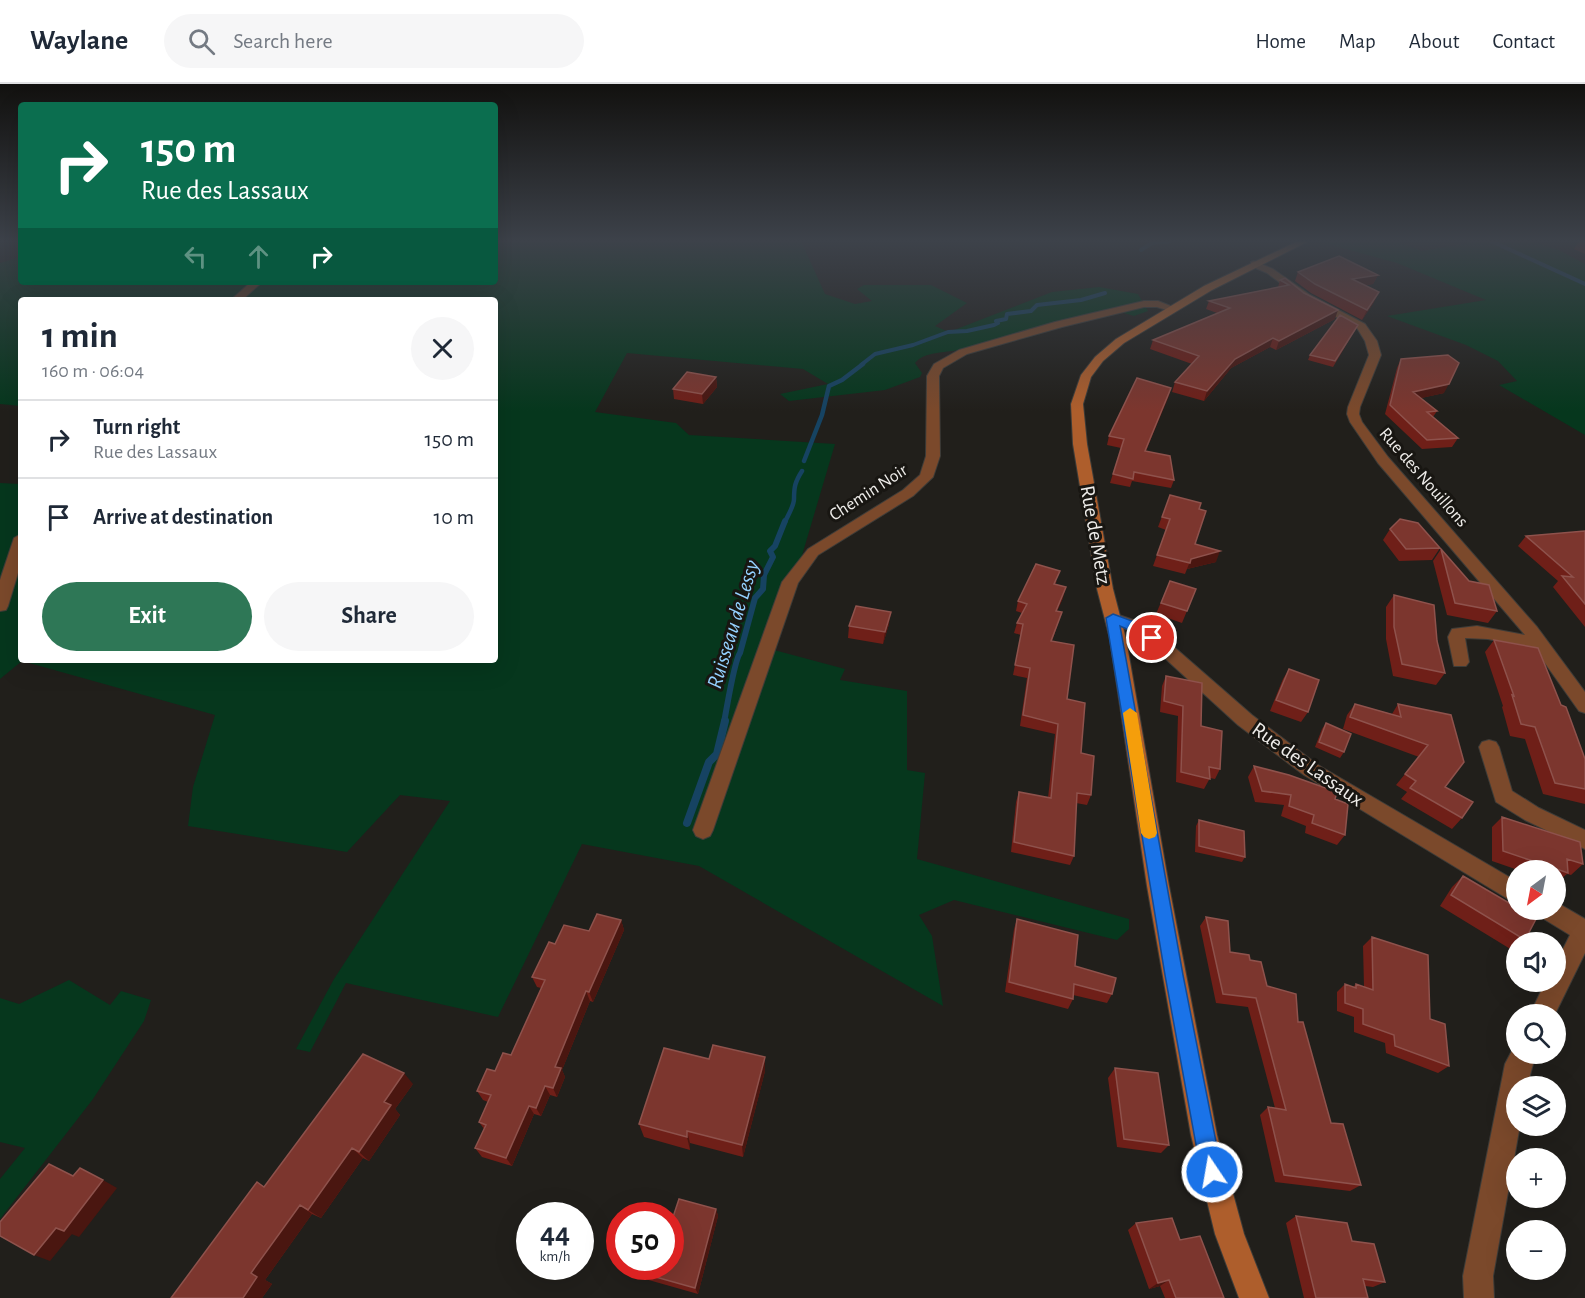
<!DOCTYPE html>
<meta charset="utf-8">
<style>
body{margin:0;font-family:"Alegreya Sans",sans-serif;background:#f6f6f7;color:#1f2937;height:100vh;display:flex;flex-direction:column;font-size:22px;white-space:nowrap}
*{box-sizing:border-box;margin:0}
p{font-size:20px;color:#747a83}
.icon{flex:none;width:33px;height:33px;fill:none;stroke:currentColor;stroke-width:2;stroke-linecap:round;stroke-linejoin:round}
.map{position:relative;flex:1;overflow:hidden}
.side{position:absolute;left:18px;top:213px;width:480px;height:366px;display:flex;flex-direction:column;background:#fff;border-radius:6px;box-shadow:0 6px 24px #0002}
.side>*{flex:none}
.banner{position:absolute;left:18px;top:18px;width:480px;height:183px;border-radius:6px;box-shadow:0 6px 24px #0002;background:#0b6e4f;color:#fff;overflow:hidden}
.needle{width:39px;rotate:212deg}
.buttons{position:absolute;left:1506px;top:776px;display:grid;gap:12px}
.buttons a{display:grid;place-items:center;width:60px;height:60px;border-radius:50%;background:#fff;box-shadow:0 6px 24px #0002;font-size:30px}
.speed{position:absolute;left:516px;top:1118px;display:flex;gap:12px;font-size:30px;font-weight:700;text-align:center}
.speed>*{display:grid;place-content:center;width:78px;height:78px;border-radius:50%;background:#fff;box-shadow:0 6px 24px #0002;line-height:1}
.speed small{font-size:15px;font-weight:400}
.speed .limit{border:9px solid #d22;background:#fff;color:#111}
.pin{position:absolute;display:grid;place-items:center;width:51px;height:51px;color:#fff;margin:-26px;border:3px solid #fff;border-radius:50%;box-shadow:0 2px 6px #0007}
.me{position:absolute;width:66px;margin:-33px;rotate:348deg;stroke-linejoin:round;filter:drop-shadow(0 0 4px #0008)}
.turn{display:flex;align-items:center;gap:21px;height:126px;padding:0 24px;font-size:27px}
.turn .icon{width:78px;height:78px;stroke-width:2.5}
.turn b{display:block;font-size:42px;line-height:51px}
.lanes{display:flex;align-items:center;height:57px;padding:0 24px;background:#0003;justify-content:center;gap:30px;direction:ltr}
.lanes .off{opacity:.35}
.round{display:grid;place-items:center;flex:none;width:63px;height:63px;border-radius:32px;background:#f6f6f7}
.headline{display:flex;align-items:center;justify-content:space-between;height:102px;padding:0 24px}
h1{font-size:36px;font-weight:700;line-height:45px}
.action{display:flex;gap:12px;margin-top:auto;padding:12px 24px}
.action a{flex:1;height:69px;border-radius:36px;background:#2e7756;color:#fff;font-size:24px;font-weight:700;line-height:69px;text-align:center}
.action a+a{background:#f6f6f7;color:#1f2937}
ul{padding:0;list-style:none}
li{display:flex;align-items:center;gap:18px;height:78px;padding:0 24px;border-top:2px solid #e0e1e3}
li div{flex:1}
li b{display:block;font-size:22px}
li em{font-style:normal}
header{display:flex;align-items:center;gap:36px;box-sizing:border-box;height:84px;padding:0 30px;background:#fff;border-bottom:2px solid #e0e1e3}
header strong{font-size:28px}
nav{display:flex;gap:33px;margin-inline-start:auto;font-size:21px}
.search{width:420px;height:54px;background:#f6f6f7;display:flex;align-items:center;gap:15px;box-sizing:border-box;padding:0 21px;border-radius:33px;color:#747a83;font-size:22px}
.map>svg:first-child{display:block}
.green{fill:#06371d}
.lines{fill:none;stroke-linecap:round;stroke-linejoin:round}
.stream-far3{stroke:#164362;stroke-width:4}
.stream-far2{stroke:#164362;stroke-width:4.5}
.stream-far1{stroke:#164362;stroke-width:6}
.stream{stroke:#164362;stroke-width:8}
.minor-casing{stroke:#3e3c38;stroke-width:2}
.tertiary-casing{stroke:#3e3c38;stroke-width:2}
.secondary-casing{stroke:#3e3c38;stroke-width:2}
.minor{fill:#7b492b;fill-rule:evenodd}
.tertiary{fill:#7b492b;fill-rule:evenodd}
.secondary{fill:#ae5e2c;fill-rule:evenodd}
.wall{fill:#6f1f18}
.shaded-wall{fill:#4a1610}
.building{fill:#7c362e;stroke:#8e524c;stroke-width:1.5}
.route{fill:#1a73e8;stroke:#114b97;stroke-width:1.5}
.slow{fill:#f59e0b}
.labels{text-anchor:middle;stroke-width:6;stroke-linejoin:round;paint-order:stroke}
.far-street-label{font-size:18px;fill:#efedea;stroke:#181612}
.street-label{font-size:21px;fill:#efedea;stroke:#181612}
.water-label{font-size:22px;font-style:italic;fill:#94d1ff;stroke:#181612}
</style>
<header>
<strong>Waylane</strong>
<div class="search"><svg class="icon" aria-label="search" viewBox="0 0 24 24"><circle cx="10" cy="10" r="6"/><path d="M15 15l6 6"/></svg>Search here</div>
<nav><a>Home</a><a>Map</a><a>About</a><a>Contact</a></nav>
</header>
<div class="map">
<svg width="1585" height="1214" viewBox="0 0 1585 1214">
<rect width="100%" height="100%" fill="#211f1b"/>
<path class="green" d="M495,157H801L825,210L855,220L872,217L857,205L864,201H931L967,219L935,242L949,248L1052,208L1099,203L1138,210L1148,227L1134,232L1110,225C1059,239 1009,255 958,266C945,269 925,267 915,279L922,289L920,293L885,306L789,317L780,310L828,300L803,285L627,269L595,328L676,339L689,351L835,360L774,566L845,585L840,596L907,607V686L925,689L917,775L1129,835V845L1117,856L954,816L919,831L932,852L943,922L699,782L582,760L498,933L346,899L310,968L296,965L334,895L450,717L400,711L347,768L188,742L193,703L215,631L22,577L0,595V399L19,400L21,398V576H495V216H21V322L0,320V179L21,173V198H495Z
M1396,157L1422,167L1468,159V157H1531L1559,166L1585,180V351L1499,301L1517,297L1498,277L1466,261L1387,232L1486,216L1397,179L1321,158Z
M69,896L110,921L121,907L151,916L144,937L93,1015L0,1135V1095L25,1064L0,1058V914L19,920Z"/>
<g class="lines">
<path class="stream-far3" d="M1491,157L1585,200
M1141,166L1152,159L1171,157
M861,281L875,270L913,261L948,248L967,247L994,241L998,239L996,237L1006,235L1007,230L1031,227L1037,221L1081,216L1105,209"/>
<path class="stream-far2" d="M804,377L822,331L829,302L842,296L863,280
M785,438C788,431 794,422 794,415C794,403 795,398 802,387"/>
<path class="stream-far1" d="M724,638C727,624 734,577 740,569L755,514L763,505L764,491L773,473L770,467L775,462L785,437"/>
<path class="stream" d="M687,739L709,678L717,670L725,637"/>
<defs>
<path id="minor" d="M1254,177L1273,185L1310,211L1365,240L1377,257L1381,271L1360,323L1359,330L1362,338L1388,373L1537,543L1585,608V629L1579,627L1535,565L1488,555L1465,554L1469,578L1466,582H1454L1448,553L1452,545L1477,542L1525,551L1378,379L1350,338L1347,330L1348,323L1369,271L1365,257L1357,244L1302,215L1267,189L1251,182V178Z
M1144,217H1158L1178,225L1173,228L1157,223H1144L1062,243L967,270L943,284L939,292L940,372L933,393L913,412L818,471L798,499L713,746L710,752L703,755L696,752L693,746L782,498L808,465L903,406L920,391L926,372L927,292L934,280L959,266L1055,238Z
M1113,529L1145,540L1158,549L1252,631L1318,681L1516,797V817L1508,815L1304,691L1238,641L1146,557L1133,548L1107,538L1105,534L1107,530Z
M1489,656L1496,658L1499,663L1512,707L1539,724L1585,746V765L1525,736L1496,718L1479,663L1482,658Z
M1556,818L1585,835V869L1555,930H1530L1546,897H1556V879L1570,851L1539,832L1536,825H1556Z
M1516,959V969H1536L1527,1002H1516V1041H1520L1493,1192L1494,1214H1464L1463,1192L1505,980Z"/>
<path id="tertiary" d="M251,198H262L242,216H231Z
M21,450V479L8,522L6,526L0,527V496L14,454Z"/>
<path id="secondary" d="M1298,157H1309L1212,206L1124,259L1103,277L1091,293L1083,320L1087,360L1113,505L1126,555L1169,802L1217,1051L1244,1150L1269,1214H1239L1215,1150L1191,1051L1147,802L1110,555L1097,505L1073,360L1071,320L1081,291L1095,273L1116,255L1204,202Z"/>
</defs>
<use href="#minor" class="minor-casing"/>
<use href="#tertiary" class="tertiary-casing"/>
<use href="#secondary" class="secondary-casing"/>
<use href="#minor" class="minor"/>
<use href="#tertiary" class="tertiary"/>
<use href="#secondary" class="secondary"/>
</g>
<path class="wall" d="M1579,157H1585V170L1574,165Z
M1298,188L1378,191L1373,200L1365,201L1374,218L1362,236L1311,209L1295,197Z
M1285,194L1335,235L1276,266L1270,263L1231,284L1204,317L1172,308L1175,298L1192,280L1150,265L1153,256L1217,229L1206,225L1209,217L1278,203L1280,196Z
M1355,246L1333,283L1308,276L1310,271Z
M1401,275L1444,309L1421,314L1437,327L1433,333L1458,354L1452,363L1422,365L1385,330L1397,284Z
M716,293L717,303L703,320L674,315L673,305Z
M1171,304L1146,367L1174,396L1171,404L1132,397L1130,403L1110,399L1121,364L1107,361L1109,352Z
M1170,411L1199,425L1195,460L1216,478L1187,485L1185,490L1153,482L1166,446L1158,443Z
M1390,445L1440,464L1432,476L1399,477L1383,456Z
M1585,447V543L1553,503L1558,497L1518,462L1526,452Z
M1441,465L1469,497L1497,527L1488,539L1447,531L1433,477Z
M1057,497L1055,500L1063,514L1057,527L1062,528L1052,557L1091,711L1087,721L1076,719L1074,772L1070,781L1011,768L1016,718L1019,708L1048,714L1055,650L1020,642L1027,594L1013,591L1021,551L1014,549L1017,539L1022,529L1016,527L1018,517Z
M1170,497L1196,505L1182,539L1156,530Z
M1394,511L1445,589L1436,601L1393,592L1386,555V523Z
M889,540L883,560L848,554L849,542Z
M1494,556L1561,621L1585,675V720L1543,710L1525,655L1510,652L1502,623L1503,622L1485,568Z
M1289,585L1308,628L1301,638L1270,627L1283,595Z
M1166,592L1201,642L1220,685L1215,695L1210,694L1204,705L1176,698L1178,632L1160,628L1162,602Z
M1355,620L1392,630L1398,620L1451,631L1445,703L1462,734L1452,745L1401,715L1407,708L1396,701L1419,673L1343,645L1347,631Z
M1326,639L1344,668L1340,674L1315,663L1322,645Z
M1254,682L1335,715L1345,751L1337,761L1305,749L1306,742L1281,732L1284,721L1255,718L1248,693Z
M1502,733L1583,780L1571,791L1567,790L1556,799V786H1518L1492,777V743Z
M1199,736L1245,773L1242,778L1195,768L1196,742Z
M1463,792L1525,856L1522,858H1516V862L1512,866L1440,822L1452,803Z
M1206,833L1230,868L1250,876L1267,902L1298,938L1331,1039L1361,1101L1350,1107L1275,1098L1260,1031L1268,1023L1275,1024L1248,923L1216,919L1200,842Z
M1017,835L1075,882L1112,910L1107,919L1073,911V915L1068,925L1005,908L1014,845Z
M621,836L624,846L593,918L590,917L562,986L565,993L557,1013L550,1011L541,1032L534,1030L512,1082L482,1073L475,1064L484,1045L479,1038L488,1018L483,1016L477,1007L511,971L541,904L537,903L532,893L555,860Z
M1372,853L1430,935L1449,982L1438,989L1386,969L1385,959L1354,948V933L1337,927V908L1345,900L1353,903L1356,900L1364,903L1363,862Z
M709,975L765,987L743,1073L690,1059V1066L644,1053L639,1040Z
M1115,984L1169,1061L1161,1069L1117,1063L1108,994Z
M413,1000L395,1025L400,1031L369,1077L363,1074L321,1134L312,1130L265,1196L272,1200L262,1214H171L264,1103Z
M716,1125L718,1132L698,1210L624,1189L620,1183L671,1143Z
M1296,1132L1352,1157L1385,1198L1373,1203L1365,1202L1368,1214H1304L1286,1139Z
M1136,1139L1180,1156L1224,1214H1165L1160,1202L1149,1205L1128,1146Z"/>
<path class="shaded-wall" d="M1378,191L1373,200L1348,204L1352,195Z
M1379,208L1374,218L1362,236L1367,226Z
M1338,226L1335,235L1276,266L1279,257Z
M1273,254L1270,263L1231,284L1204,317L1207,307L1235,275Z
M716,293L717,303L703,320L702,310Z
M1449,300L1444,309L1408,317L1413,308Z
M1171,304L1169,312L1142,376L1145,367Z
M1220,467L1216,478L1187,485L1191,475Z
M1066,503L1063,514L1053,537L1056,527Z
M891,528L889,540L883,560L885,548Z
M621,836L624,846L593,918L589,908Z
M586,907L590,917L562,986L565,993L557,1013L553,1004L555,983Z
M765,973V987L743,1073L742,1061Z
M404,989L413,1000L395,1025L400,1031L369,1077L359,1068L384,1018Z
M545,1002L550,1011L541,1032L536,1024Z
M529,1022L534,1030L512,1082L506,1074Z
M687,1047L690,1059V1066L687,1053Z
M352,1064L363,1074L321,1134L308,1126Z
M103,1096L117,1104L79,1153L64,1147Z
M300,1121L312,1130L265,1196L272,1200L262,1214H243L251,1189Z
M716,1125L718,1132L698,1210L695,1204Z
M56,1144L72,1150L50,1177L34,1171Z
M1169,1196L1160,1202L1149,1205L1158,1199Z"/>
<path class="building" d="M1339,172L1378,191L1352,195L1379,208L1367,226L1315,200L1298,188Z
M1285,194L1304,209L1338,226L1279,257L1273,254L1235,275L1207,307L1175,298L1199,272L1153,256L1230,224L1209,217L1289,201L1280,196Z
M1340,231L1358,241L1335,277L1310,271Z
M1448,271L1459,279L1449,300L1413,308L1437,327L1427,328L1458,354L1427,356L1390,321L1401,275Z
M687,288L716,293L702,310L673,305Z
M1137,294L1171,304L1145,367L1170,372L1174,396L1134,388L1133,395L1113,390L1124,355L1109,352Z
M1170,411L1201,419L1199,425L1206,427L1195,460L1220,467L1191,475L1190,479L1157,471L1170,435L1162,433Z
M1400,435L1418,439L1440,464L1406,465L1390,445Z
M1585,447V520L1562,492L1573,493L1526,452Z
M1441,465L1469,497L1489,501L1497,527L1455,519Z
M1036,480L1060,487L1054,500L1066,503L1056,527L1062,528L1051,557L1074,561L1067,615L1085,619L1081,669L1094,672L1091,711L1077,709L1074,772L1014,758L1019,708L1051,714L1058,640L1023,631L1030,584L1015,581L1023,540L1017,539L1027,520L1018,517Z
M1170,497L1196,505L1187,527L1161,519Z
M1394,511L1434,521L1437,557L1445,589L1402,580L1394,543Z
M856,522L891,528L885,548L849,542Z
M1494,556L1538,564L1561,621L1566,623L1585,675V705L1555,699L1535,643L1521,640L1512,611L1514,612Z
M1289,585L1319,596L1308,628L1276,616Z
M1166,592L1202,599L1201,642L1222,647L1220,685L1209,683L1210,695L1181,688L1183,622L1164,617Z
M1355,620L1401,633L1398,620L1451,631L1464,678L1445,703L1473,718L1462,734L1410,704L1416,697L1405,690L1428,661L1350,633Z
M1326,639L1351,650L1344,668L1319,658Z
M1254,682L1289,691L1337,708L1335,715L1348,720L1345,751L1312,739L1314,731L1289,722L1291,711L1262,707Z
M1502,733L1580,758L1583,780L1567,775L1568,789L1503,767Z
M1199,736L1244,747L1245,773L1199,762Z
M1463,792L1516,823V825H1519L1536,835L1525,856L1451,811Z
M597,830L621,836L589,908L586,907L555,983L561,984L553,1004L545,1002L536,1024L529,1022L506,1074L475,1064L486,1041L479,1038L491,1011L477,1007L487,985L495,987L503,969L511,971L545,896L532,893L549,858L555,860L564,841L589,847Z
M1206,833L1228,837L1230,868L1249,871L1250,876L1261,878L1267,902L1296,910L1298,938H1303L1331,1039L1343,1040L1361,1101L1284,1091L1268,1023L1286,1026L1256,914L1223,910Z
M1017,835L1078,851L1075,882L1116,894L1112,910L1074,900L1073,915L1009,898Z
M1372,853L1428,871L1430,935L1445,940L1449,982L1395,962L1394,951L1363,940V925L1345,919V900L1356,904V900L1373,906Z
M713,961L765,973L742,1061L687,1047V1053L639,1040L664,964L709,975Z
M363,970L404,989L384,1018L391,1021L359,1068L352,1064L308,1126L300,1121L251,1189L257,1193L243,1214H171L257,1098L264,1103Z
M1115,984L1158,989L1169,1061L1124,1055Z
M49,1080L73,1092L80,1084L103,1096L64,1147L56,1144L34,1171L0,1152V1138Z
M679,1115L716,1125L695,1204L620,1183L670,1182V1142Z
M1296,1132L1347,1139L1352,1157L1374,1160L1385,1198L1363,1195L1368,1214H1316Z
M1172,1134L1180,1156L1200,1152L1224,1214H1176L1169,1196L1158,1199L1136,1139Z"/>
<linearGradient id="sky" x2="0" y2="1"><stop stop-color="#12110f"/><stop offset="0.48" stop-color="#3d424a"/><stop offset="1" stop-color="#3d424a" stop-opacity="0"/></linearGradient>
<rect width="1585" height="327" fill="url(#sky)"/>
<path class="route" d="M1113,530L1143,541L1159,554L1157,557C1147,559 1131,546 1120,542L1183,891L1222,1088L1219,1095L1212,1098L1204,1095L1201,1088L1165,891L1106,534Z"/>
<path class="slow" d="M1130,624L1137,629L1157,749L1155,753L1149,755L1144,753L1141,749L1123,629Z"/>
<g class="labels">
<g class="far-street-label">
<text transform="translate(1424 393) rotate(49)" y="6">Rue des Nouillons</text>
<text transform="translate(868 408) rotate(-33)" y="6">Chemin Noir</text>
</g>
<g class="street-label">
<text transform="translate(1096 451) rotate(80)" y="7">Rue de Metz</text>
<text transform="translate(1308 680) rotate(35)" y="7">Rue des Lassaux</text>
</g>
<g class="water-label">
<text transform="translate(732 540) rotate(-73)" y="8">Ruisseau de Lessy</text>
</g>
</g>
</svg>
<div class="buttons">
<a><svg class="needle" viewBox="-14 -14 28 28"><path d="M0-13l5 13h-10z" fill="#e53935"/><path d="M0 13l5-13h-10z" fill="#747a83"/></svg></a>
<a><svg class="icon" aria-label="sound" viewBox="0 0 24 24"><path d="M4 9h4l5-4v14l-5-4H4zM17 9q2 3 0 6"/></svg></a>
<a><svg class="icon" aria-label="search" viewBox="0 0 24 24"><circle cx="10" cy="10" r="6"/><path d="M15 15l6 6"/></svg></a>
<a><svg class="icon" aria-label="layers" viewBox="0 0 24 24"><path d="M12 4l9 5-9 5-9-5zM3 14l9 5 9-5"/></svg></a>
<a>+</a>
<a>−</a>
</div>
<div class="speed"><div>44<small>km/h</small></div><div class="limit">50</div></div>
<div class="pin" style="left:1152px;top:554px;background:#d93025"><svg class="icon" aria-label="arrive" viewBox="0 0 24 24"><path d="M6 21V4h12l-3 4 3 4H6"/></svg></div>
<svg class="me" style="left:1212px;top:1088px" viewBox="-20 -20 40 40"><circle r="17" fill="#1a73e8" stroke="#fff" stroke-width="3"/><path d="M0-11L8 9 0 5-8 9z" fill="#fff"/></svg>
<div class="banner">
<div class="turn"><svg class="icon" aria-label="right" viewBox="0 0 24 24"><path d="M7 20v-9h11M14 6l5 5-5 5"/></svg><div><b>150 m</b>Rue des Lassaux</div></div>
<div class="lanes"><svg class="icon off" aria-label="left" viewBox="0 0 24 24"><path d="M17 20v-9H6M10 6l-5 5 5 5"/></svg><svg class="icon off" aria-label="ahead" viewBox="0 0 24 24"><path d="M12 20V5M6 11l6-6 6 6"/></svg><svg class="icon" aria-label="right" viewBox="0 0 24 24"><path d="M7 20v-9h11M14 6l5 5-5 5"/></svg></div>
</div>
<section class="side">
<div class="headline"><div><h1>1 min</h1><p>160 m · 06:04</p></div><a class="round"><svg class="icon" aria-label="close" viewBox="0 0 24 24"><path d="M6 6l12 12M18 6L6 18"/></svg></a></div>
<ul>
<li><svg class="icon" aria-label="right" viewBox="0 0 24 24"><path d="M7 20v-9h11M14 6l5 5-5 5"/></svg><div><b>Turn right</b><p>Rue des Lassaux</p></div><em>150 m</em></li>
<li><svg class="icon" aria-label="arrive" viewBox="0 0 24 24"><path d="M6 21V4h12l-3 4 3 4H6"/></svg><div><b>Arrive at destination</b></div><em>10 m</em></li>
</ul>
<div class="action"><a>Exit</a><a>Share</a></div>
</section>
</div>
